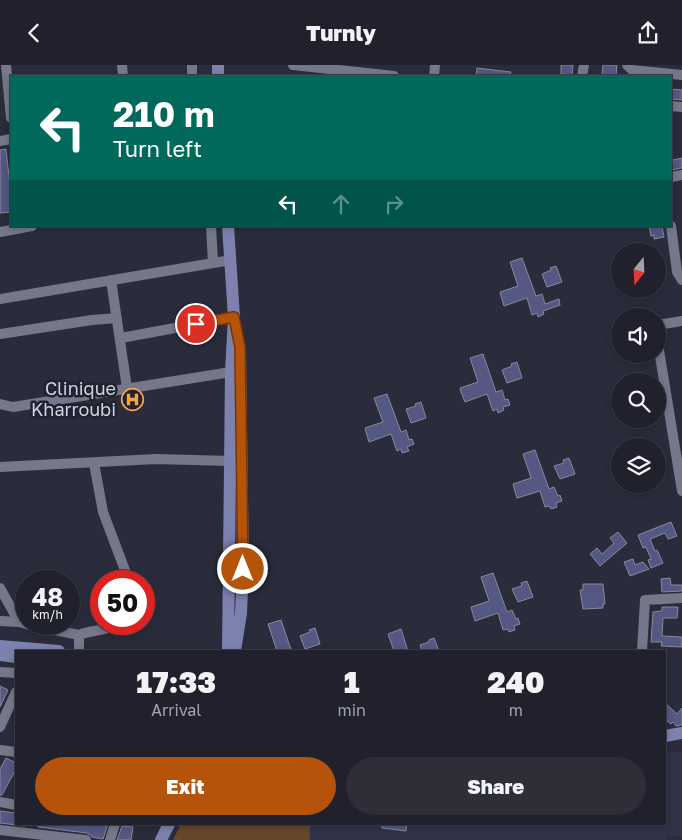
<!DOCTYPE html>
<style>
body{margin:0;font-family:"Golos Text",sans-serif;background:#2d2e38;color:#f1f3f6;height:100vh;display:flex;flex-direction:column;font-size:19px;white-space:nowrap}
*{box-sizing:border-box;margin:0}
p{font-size:16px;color:#a2a3a9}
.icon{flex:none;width:28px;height:28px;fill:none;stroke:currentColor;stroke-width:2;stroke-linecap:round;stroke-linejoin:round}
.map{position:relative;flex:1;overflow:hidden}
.drawer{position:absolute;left:15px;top:585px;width:651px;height:175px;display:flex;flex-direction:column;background:#20212c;border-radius:0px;box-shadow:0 2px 8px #0003,0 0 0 1px #3d3e48}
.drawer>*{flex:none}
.top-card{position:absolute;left:10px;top:10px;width:662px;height:152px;border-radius:0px;box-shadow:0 2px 8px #0003,0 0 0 1px #3d3e48;background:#00695c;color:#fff;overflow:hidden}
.needle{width:32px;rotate:198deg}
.fabs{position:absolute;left:611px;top:178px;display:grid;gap:10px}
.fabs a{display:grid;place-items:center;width:55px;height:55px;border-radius:50%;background:#20212c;box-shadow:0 2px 8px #0003,0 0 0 1px #3d3e48;font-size:25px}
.speed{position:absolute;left:15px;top:505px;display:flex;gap:10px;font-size:25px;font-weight:700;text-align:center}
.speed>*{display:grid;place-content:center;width:65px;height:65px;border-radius:50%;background:#20212c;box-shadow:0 2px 8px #0003,0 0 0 1px #3d3e48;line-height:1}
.speed small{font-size:12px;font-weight:400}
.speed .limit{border:8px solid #d22;background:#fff;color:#111}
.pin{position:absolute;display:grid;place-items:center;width:42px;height:42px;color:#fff;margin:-21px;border:2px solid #fff;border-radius:50%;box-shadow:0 1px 5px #0007}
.me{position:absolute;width:55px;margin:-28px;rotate:0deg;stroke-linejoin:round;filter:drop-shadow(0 0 4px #0008)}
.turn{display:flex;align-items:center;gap:18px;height:105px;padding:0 20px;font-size:22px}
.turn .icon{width:65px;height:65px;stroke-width:2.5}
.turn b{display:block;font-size:35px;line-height:42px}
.lanes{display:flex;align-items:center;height:48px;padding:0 20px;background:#0003;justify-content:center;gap:25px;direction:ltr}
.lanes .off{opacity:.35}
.eta{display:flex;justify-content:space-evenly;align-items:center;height:85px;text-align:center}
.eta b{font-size:30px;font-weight:800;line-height:35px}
.action{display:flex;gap:10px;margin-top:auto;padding:10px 20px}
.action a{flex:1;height:58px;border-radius:30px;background:#b45309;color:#fff;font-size:20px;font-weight:800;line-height:58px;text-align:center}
.action a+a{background:#2d2e38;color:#f1f3f6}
header{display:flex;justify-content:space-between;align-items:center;height:65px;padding:0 20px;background:#20212c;font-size:22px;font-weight:800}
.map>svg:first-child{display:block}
.built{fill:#303348}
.green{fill:#64462a}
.building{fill:#545882;stroke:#87899c}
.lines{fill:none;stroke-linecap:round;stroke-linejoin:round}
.minor{stroke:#75788a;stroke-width:10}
.major{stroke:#7c81ad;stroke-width:12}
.route-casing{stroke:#753606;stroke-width:12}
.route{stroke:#b45309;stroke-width:9}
.labels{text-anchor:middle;stroke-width:5;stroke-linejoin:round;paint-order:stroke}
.poi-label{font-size:18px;fill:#d0d2dc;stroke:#202231;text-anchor:end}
</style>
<header><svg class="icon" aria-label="back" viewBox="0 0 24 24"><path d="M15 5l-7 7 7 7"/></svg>Turnly<svg class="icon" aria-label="share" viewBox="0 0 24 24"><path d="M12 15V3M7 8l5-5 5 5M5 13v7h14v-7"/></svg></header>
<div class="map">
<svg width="682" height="775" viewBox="0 0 682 775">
<rect width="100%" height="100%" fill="#2a2c3b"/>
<path class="built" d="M665,686L682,687V772L667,770V775H310V759H665Z"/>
<path class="green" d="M181,759H310V775H173Z"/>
<path class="building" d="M561,0H573L572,10L561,9Z
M603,0H617L616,11L602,10Z
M477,3L511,7L510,11H476Z
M671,24L682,25V35L671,34Z
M6,84L11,130V147L0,148V85Z
M682,93V103L671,105L673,95Z
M649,161H662L664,172L654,174V170L651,171Z
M522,193L536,231L542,229L545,239L559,234L560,240L543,246L544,249L538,252L537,248L532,250L527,233L504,241L501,231L500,227L518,221L510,197Z
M556,201L562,217L547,222L542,209L551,205L550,203Z
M483,289L496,327L502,325L505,335L508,334L510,340L503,342L504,345L498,348L497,344L493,346L487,329L465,337L461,327L460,323L478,317L470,293Z
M517,297L522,313L507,318L502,305L512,301L511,299Z
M387,329L401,367L406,365L409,375L412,374L414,379L407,382L409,386L402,388L401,384L397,386L391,369L369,377L366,367L365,363L383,357L374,333Z
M421,337L426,353L411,358L406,344L416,341L415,339Z
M535,385L549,424L554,422L558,431L560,430L562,436L556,438L557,442L551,444L549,441L545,442L540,426L517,433L514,423L513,419L531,413L523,389Z
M569,393L575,409L560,414L554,401L564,398L563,395Z
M671,457L677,471L668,474L665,468L650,474L655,486L657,485L663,498L651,503L648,495L651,494L646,482L643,483L638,470Z
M618,467L627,478L600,501L590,489L597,483L602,489L614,478L610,473Z
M633,494L635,500L643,497L649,504L630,511L624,497Z
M493,508L507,547L512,545L516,554L518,553L520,559L514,561L515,565L509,567L508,564L503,565L498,548L475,556L472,546L471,542L489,536L481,512Z
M670,513L671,520H682V526L662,527L661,514Z
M527,516L533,532L518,537L512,524L522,521L521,518Z
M583,519H603L605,539H603V543L583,544L580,525H583Z
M662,542H678L677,553H663L662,571L682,572V582L661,581L662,577H651L653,547L662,546Z
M281,555L289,579L292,586H277L268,559Z
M315,563L320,579L305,584L300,571L310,567L309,565Z
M401,564L408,586H394L388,569Z
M434,573L439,586H422L420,580L429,577V575Z
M0,621L8,625L0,642Z
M665,638L677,649L682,643V660L676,661L673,657L671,659L665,654Z
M6,693L16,698V704L2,730H0V704Z
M0,746L16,748V759H25V761L0,758Z
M38,759H108L103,774L92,772L87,768L38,762Z
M382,759H407L406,766L382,763Z
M122,761L133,762L131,775H117Z"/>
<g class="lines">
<path class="minor" d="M6,0L11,53
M122,0L123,11
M192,0V11
M293,0L394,11
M627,0L632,5L682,10
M434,11L435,0
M582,11L584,0
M671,41L682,42
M0,76L11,74
M671,112L682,110
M211,161L213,198
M671,161L677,207L682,215
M0,167L32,161
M111,215L127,323
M0,234L231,195
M658,260L682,256
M0,269L92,255L117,253
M121,273L234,252
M658,279L682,426
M0,339L13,342L231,307
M94,398L103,447L129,516
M0,402L156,394L231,396
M0,523L19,557L26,559
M0,556L19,557
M26,559L79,570V586
M79,570C91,565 106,566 117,559
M642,586L645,535L682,533
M0,607L16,608
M0,662L16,627
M0,685L16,687
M0,737L16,740
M0,765L86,775
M110,775L115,759"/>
<path class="major" d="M218,0V11
M0,581L59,586
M228,586L231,307L234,252L228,161
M235,586L241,548L243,503L240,287
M0,590L16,592
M665,671L682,668
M161,775L169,759"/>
</g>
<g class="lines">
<defs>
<path id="route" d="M196,259L234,252L240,282L243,504"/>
</defs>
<use href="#route" class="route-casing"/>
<use href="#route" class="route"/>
</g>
<defs>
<symbol id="hospital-ring" viewBox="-11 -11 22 22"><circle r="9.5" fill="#202231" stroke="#f7a149" stroke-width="1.5"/><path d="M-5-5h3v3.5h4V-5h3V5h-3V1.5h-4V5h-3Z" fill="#f7a149"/></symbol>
</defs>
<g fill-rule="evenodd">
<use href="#hospital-ring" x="120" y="322" width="25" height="25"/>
</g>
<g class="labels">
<g class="poi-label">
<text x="116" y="330">Clinique<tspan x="116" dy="21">Kharroubi</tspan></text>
</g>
</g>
</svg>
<div class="fabs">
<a><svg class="needle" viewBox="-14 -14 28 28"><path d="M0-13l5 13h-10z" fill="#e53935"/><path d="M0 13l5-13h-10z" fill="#a2a3a9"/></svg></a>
<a><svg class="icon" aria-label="sound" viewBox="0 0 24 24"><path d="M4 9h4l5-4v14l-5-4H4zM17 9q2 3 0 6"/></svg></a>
<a><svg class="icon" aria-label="search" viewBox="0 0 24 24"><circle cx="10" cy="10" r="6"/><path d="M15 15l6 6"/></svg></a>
<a><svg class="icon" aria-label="layers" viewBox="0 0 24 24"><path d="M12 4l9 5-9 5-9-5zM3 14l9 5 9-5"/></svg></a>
</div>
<div class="speed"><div>48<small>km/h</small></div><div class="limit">50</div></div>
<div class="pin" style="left:196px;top:259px;background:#d93025"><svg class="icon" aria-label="arrive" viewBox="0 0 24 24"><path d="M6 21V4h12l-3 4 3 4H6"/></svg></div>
<svg class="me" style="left:243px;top:504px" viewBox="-20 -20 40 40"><circle r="17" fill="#b45309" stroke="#fff" stroke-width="3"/><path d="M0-11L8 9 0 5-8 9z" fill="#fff"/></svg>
<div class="top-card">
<div class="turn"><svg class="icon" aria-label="left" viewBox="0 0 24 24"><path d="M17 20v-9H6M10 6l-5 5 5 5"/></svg><div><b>210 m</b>Turn left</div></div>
<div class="lanes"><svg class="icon" aria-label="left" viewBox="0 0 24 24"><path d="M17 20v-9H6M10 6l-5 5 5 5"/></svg><svg class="icon off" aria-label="ahead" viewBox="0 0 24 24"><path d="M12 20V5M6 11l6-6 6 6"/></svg><svg class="icon off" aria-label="right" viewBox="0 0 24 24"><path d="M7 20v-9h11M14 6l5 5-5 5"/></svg></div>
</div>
<section class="drawer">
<div class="eta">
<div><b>17:33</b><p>Arrival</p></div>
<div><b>1</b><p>min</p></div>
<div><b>240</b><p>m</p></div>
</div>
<div class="action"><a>Exit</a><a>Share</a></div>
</section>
</div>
